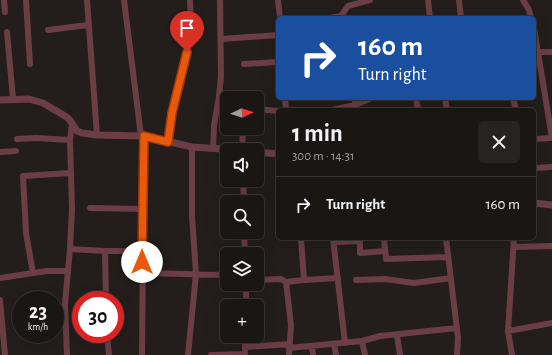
<!DOCTYPE html>
<meta charset="utf-8">
<style>
body{margin:0;font-family:"Alegreya Sans",sans-serif;background:#272322;color:#f1f3f6;height:100vh;display:flex;flex-direction:column;font-size:15px;white-space:nowrap}
*{box-sizing:border-box;margin:0}
p{font-size:13px;color:#9f9fa0}
.icon{flex:none;width:22px;height:22px;fill:none;stroke:currentColor;stroke-width:2;stroke-linecap:round;stroke-linejoin:round}
.map{position:relative;flex:1;overflow:hidden}
.drawer{position:absolute;left:276px;top:108px;width:260px;height:132px;display:flex;flex-direction:column;background:#1a1614;border-radius:6px;box-shadow:0 4px 16px #0002,0 0 0 1px #383534}
.drawer>*{flex:none}
.guide{position:absolute;left:276px;top:16px;width:260px;height:84px;border-radius:6px;box-shadow:0 4px 16px #0002,0 0 0 1px #383534;background:#1a4fa0;color:#fff;overflow:hidden}
.needle{width:26px;rotate:86deg}
.buttons{position:absolute;left:220px;top:91px;display:grid;gap:8px}
.buttons a{display:grid;place-items:center;width:44px;height:44px;border-radius:6px;background:#1a1614;box-shadow:0 4px 16px #0002,0 0 0 1px #383534;font-size:20px}
.speed{position:absolute;left:12px;top:291px;display:flex;gap:8px;font-size:20px;font-weight:700;text-align:center}
.speed>*{display:grid;place-content:center;width:52px;height:52px;border-radius:50%;background:#1a1614;box-shadow:0 4px 16px #0002,0 0 0 1px #383534;line-height:1}
.speed small{font-size:10px;font-weight:400}
.speed .limit{border:6px solid #d22;background:#fff;color:#111}
.pin{position:absolute;display:grid;place-items:center;width:34px;height:34px;color:#fff;margin:-41px -17px;border-radius:50% 50% 50% 0;rotate:-45deg;box-shadow:0 0 4px #0007}
.pin .icon{rotate:45deg}
.me{position:absolute;width:44px;margin:-22px;rotate:0deg;stroke-linejoin:round;filter:drop-shadow(0 0 3px #0008)}
.turn{display:flex;align-items:center;gap:14px;height:84px;padding:0 16px;font-size:18px}
.turn .icon{width:52px;height:52px;stroke-width:2.5}
.turn b{display:block;font-size:28px;line-height:34px}
.round{display:grid;place-items:center;flex:none;width:42px;height:42px;border-radius:6px;background:#272322}
.head{display:flex;align-items:center;justify-content:space-between;height:68px;padding:0 16px}
h1{font-size:24px;font-weight:700;line-height:30px}
ul{padding:0;list-style:none}
li{display:flex;align-items:center;gap:12px;height:56px;padding:0 16px;border-top:1px solid #383534}
li div{flex:1}
li b{display:block;font-size:15px}
li em{font-style:normal}
.map>svg:first-child{display:block}
.lines{fill:none;stroke-linecap:round;stroke-linejoin:round}
.minor{stroke:#6b3e46;stroke-width:6}
.tertiary{stroke:#6b3e46;stroke-width:7}
.route-casing{stroke:#983908;stroke-width:10}
.route{stroke:#ea580c;stroke-width:7}
</style>
<div class="map">
<svg width="552" height="355" viewBox="0 0 552 355">
<rect width="100%" height="100%" fill="#231e1b"/>
<g class="lines">
<path class="minor" d="M4,0L5,12
M26,0L30,64
M87,0L97,135
M124,0L141,136
M278,0L280,18
M428,0L430,18
M459,0L461,18
M523,0L529,10L531,18
M330,18L341,16L348,6L370,0
M534,28L552,138
M48,30L88,25
M7,32L13,99
M221,39L278,35
M534,52H552
M244,64L278,62
M285,98L286,110
M354,98L357,110
M416,98L418,110
M445,98L447,110
M513,98L516,110
M257,109L278,111
M332,110L355,105L372,98
M17,139L36,138L70,140
M534,139L552,138
M168,142L172,113L190,38L191,23L190,0
M213,149L214,125L219,97L221,76L220,0
M242,150L243,128
M0,152L16,151
M534,168L552,167
M243,180L244,202
M90,208L143,209
M244,232L245,254
M333,238L345,343
M384,238L386,259L448,257
M446,238L458,338L457,355
M334,242L360,241V253L385,251
M514,247L552,246
M70,249L105,251H142
M105,251L106,300
M33,273L26,233L23,176L70,173
M142,273L227,275
M0,278L47,271H68
M257,280L281,279L286,282L304,280L301,238
M304,280L338,278
M356,280L385,279L414,283L451,278
M286,282L291,325L289,355
M0,300L5,355
M246,306V284
M508,331L552,323
M107,334L109,355
M397,335L400,355
M362,341L365,355
M334,344L336,355
M245,347L290,344
M312,347L313,355
M289,348L362,341L380,336L457,328
M245,350V336
M67,355L65,304L70,249L72,208L70,140L72,124
M142,355L144,136
M188,355L196,274L192,216V147
M211,355L245,354
M512,355L508,331L514,238"/>
<path class="tertiary" d="M0,100L29,99L43,103L65,116L69,119L77,131L82,133L97,135L144,136L192,147L237,150
M257,152L278,154
M534,203L552,205"/>
</g>
<g class="lines">
<defs>
<path id="route" d="M142,262L144,136L168,142L172,113L187,52"/>
</defs>
<use href="#route" class="route-casing"/>
<use href="#route" class="route"/>
</g>
</svg>
<div class="buttons">
<a><svg class="needle" viewBox="-14 -14 28 28"><path d="M0-13l5 13h-10z" fill="#e53935"/><path d="M0 13l5-13h-10z" fill="#9f9fa0"/></svg></a>
<a><svg class="icon" aria-label="sound" viewBox="0 0 24 24"><path d="M4 9h4l5-4v14l-5-4H4zM17 9q2 3 0 6"/></svg></a>
<a><svg class="icon" aria-label="search" viewBox="0 0 24 24"><circle cx="10" cy="10" r="6"/><path d="M15 15l6 6"/></svg></a>
<a><svg class="icon" aria-label="layers" viewBox="0 0 24 24"><path d="M12 4l9 5-9 5-9-5zM3 14l9 5 9-5"/></svg></a>
<a>+</a>
</div>
<div class="speed"><div>23<small>km/h</small></div><div class="limit">30</div></div>
<div class="pin" style="left:187px;top:52px;background:#d93025"><svg class="icon" aria-label="arrive" viewBox="0 0 24 24"><path d="M6 21V4h12l-3 4 3 4H6"/></svg></div>
<svg class="me" style="left:142px;top:262px" viewBox="-20 -20 40 40"><circle r="19" fill="#fff"/><path d="M0-13L10 11 0 6-10 11z" fill="#ea580c"/></svg>
<div class="guide">
<div class="turn"><svg class="icon" aria-label="right" viewBox="0 0 24 24"><path d="M7 20v-9h11M14 6l5 5-5 5"/></svg><div><b>160 m</b>Turn right</div></div>
</div>
<section class="drawer">
<div class="head"><div><h1>1 min</h1><p>300 m · 14:31</p></div><a class="round"><svg class="icon" aria-label="close" viewBox="0 0 24 24"><path d="M6 6l12 12M18 6L6 18"/></svg></a></div>
<ul>
<li><svg class="icon" aria-label="right" viewBox="0 0 24 24"><path d="M7 20v-9h11M14 6l5 5-5 5"/></svg><div><b>Turn right</b></div><em>160 m</em></li>
</ul>
</section>
</div>
